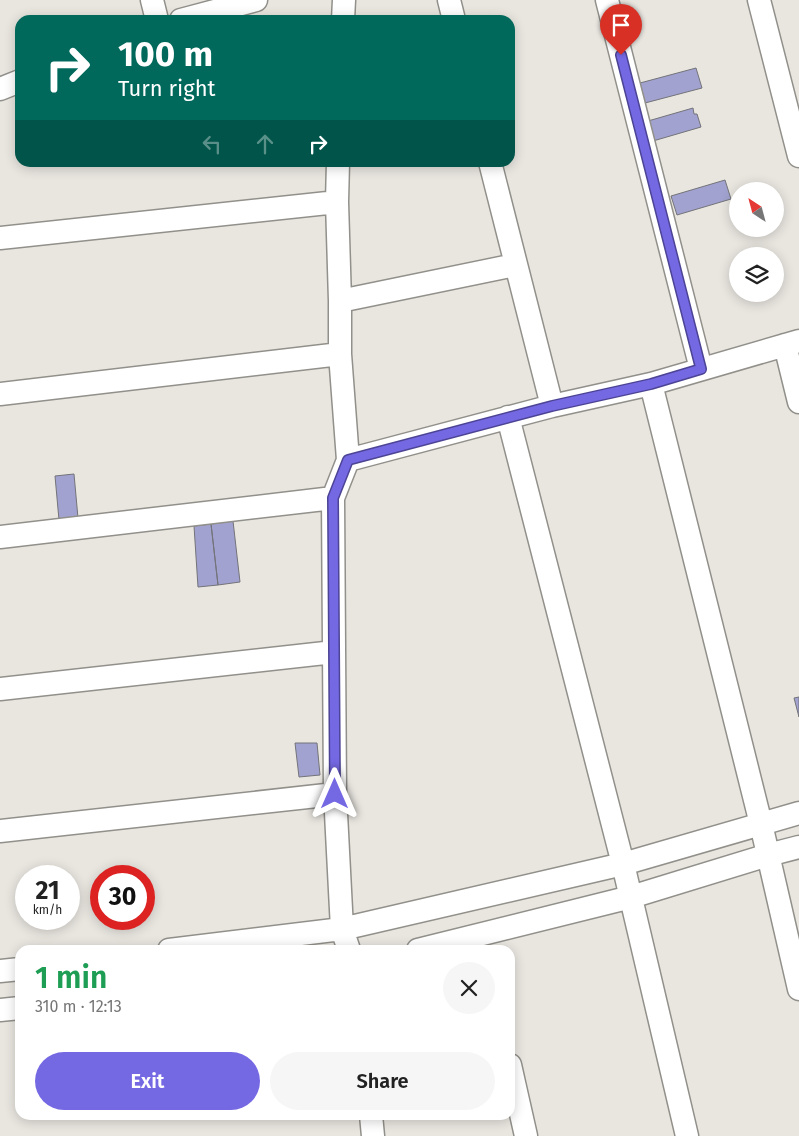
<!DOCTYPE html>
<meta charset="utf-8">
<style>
body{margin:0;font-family:"Fira Sans",sans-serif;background:#f6f6f6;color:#222;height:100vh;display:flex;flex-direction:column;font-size:19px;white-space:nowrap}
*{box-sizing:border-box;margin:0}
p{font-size:16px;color:#767676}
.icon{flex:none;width:28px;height:28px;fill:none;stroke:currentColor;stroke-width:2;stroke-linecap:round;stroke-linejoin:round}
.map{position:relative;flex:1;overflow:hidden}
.panel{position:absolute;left:15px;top:945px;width:500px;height:175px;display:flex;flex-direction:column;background:#fff;border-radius:15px;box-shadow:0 2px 12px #0003}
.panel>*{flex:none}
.top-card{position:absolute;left:15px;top:15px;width:500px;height:152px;border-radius:15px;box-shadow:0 2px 12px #0003;background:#00695c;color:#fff;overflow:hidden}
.needle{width:32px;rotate:324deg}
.tools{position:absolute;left:729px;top:182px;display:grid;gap:10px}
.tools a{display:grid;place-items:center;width:55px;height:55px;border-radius:50%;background:#fff;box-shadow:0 2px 12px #0003;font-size:25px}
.speed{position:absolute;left:15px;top:865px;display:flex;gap:10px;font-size:25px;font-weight:700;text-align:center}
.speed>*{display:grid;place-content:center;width:65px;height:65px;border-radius:50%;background:#fff;box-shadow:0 2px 12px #0003;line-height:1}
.speed small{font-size:12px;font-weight:400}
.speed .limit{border:8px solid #d22;background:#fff;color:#111}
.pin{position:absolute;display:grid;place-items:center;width:42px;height:42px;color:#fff;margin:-51px -21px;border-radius:50% 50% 50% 0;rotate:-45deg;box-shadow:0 0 5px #0007}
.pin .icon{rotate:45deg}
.me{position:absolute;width:55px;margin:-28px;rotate:0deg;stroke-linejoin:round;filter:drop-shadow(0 0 4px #0008)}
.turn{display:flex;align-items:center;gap:18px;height:105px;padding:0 20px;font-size:22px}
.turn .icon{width:65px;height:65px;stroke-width:2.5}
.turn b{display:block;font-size:35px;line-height:42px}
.lanes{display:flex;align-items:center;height:48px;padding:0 20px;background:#0003;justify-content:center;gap:25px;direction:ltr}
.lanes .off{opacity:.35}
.round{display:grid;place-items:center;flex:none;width:52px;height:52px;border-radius:26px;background:#f6f6f6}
.summary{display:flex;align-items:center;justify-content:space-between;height:85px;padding:0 20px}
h1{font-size:30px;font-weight:600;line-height:38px;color:#1e9e55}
.button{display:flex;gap:10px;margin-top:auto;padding:10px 20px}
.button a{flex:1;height:58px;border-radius:30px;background:#7568e3;color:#fff;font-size:20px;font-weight:600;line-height:58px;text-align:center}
.button a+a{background:#f6f6f6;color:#222}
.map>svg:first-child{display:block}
.building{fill:#a1a2cf;stroke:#737379}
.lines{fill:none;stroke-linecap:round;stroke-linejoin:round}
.minor-casing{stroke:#92908a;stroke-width:25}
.minor{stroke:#fff;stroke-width:22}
.route-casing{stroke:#4c4494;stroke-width:12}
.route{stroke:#7568e3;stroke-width:9}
</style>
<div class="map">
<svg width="799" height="1136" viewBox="0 0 799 1136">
<rect width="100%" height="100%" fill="#e9e6e0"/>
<path class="building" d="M696,68L702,88L645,103L640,83Z
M693,108L694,114H697L701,127L653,141L648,121Z
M725,180L731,199L677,215L671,196Z
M74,474L78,518L59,520L55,476Z
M233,521L240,582L218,585L211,524Z
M211,524L218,585L198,587L194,526Z
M799,697V717L794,698Z
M295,743H317L320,775L299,777Z"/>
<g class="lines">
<defs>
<path id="minor" d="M152,0L157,20
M449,0L454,20
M607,0L701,369
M759,0L799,156
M181,20L256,0
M343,20L344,0
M0,89L20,81
M338,162L337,202L340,301V354L348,460L333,498L335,794L342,929L349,950
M490,162L552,406
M0,238L337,202
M340,301L515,265
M785,345L799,402
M651,384L761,824L799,989
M0,394L340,354
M508,417L623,864L687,1136
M348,460L552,406L651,384L799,341
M0,537L333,498
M0,689L334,652
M0,831L335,794
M169,950L342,929L623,864L799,813
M418,950L631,897L768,855L799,847
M0,971L20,969
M0,1010L20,1008
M510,1065L526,1136
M371,1115L373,1136"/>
</defs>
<use href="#minor" class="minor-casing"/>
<use href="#minor" class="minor"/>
</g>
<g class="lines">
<defs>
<path id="route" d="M335,794L333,498L348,460L552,406L651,384L701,369L621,55"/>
</defs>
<use href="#route" class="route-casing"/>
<use href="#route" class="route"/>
</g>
</svg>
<div class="tools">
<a><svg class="needle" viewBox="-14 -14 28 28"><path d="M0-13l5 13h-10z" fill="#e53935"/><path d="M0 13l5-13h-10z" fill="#767676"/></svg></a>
<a><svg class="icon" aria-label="layers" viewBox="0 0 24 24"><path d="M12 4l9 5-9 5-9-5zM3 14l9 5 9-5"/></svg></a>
</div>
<div class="speed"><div>21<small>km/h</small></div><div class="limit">30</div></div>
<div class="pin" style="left:621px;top:55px;background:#d93025"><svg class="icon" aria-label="arrive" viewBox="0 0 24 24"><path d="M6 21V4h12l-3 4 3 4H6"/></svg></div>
<svg class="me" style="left:335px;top:794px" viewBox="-20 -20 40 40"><path d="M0-17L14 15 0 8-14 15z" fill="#7568e3" stroke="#fff" stroke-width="4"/></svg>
<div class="top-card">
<div class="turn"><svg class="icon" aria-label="right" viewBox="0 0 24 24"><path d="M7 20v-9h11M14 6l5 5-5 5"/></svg><div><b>100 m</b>Turn right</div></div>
<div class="lanes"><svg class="icon off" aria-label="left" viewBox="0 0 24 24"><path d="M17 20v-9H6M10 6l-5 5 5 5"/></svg><svg class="icon off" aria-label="ahead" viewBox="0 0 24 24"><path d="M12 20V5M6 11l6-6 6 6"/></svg><svg class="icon" aria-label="right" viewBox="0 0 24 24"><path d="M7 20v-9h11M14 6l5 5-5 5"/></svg></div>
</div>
<section class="panel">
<div class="summary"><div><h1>1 min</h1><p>310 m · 12:13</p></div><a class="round"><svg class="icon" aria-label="close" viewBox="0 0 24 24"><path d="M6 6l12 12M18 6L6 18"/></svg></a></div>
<div class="button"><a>Exit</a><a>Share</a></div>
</section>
</div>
